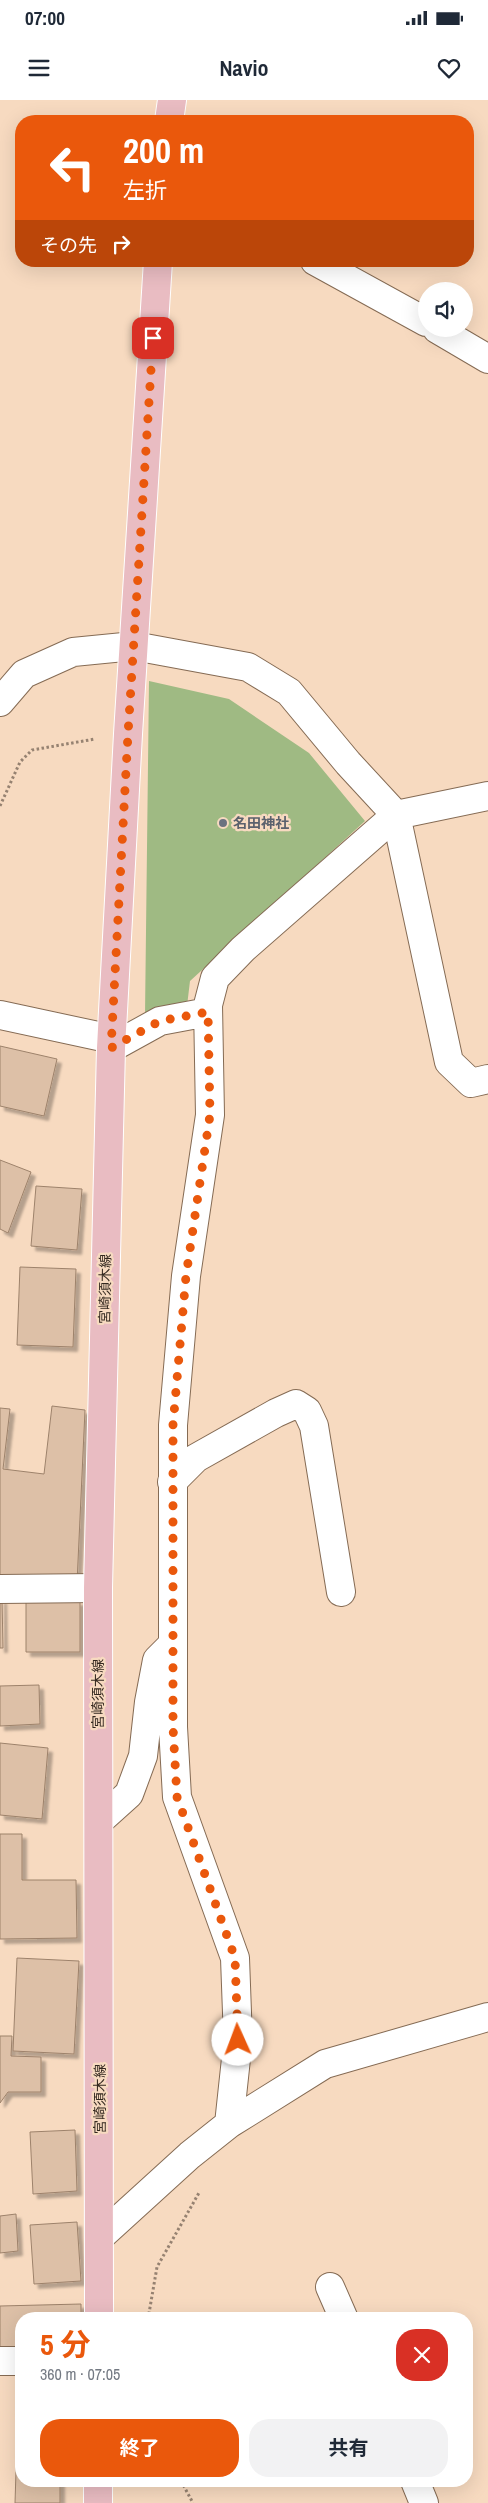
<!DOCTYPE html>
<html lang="ja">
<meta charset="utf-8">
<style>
body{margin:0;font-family:"Archivo Narrow","Noto Sans JP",sans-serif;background:#f2f2f3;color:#1f2937;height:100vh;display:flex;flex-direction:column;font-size:19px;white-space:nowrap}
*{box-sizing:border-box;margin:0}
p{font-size:16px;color:#747a83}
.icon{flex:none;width:28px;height:28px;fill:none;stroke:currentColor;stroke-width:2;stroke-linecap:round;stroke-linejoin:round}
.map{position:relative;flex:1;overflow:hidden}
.sheet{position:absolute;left:15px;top:2212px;width:458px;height:175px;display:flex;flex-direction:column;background:#fff;border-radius:20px;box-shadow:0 5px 20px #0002}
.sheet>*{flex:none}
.top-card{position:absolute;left:15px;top:15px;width:459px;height:152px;border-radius:20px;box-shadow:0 5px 20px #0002;background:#ea580c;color:#fff;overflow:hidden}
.buttons{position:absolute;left:418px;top:182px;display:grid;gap:10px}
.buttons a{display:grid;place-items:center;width:55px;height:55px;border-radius:50%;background:#fff;box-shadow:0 5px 20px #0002;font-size:25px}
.pin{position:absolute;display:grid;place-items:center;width:42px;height:42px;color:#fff;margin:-21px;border-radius:10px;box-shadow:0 2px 8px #0006}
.me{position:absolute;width:55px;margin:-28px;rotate:358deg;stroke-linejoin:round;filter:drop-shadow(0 0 4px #0008)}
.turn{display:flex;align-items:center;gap:18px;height:105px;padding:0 25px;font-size:22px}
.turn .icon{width:65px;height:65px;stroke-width:2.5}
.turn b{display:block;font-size:35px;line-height:42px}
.then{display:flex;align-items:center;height:48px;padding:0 25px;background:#0003;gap:10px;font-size:19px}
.round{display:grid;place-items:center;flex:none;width:52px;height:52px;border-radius:20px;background:#f2f2f3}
.headline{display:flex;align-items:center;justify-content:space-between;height:85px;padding:0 25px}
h1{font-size:30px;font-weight:700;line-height:38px;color:#ea580c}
.cta{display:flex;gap:10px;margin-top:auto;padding:10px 25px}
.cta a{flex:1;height:58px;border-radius:20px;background:#ea580c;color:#fff;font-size:20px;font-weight:700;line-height:58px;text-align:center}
.cta a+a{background:#f2f2f3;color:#1f2937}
.status{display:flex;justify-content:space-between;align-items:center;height:35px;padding:0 25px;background:#fff;direction:ltr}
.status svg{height:14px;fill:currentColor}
header{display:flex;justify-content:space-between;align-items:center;height:65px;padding:0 25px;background:#fff;font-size:22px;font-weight:700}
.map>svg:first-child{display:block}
.green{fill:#9fba83}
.building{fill:#ddc0a7;stroke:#9d826b;filter:url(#shadow)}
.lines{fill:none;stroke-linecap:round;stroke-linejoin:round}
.street-casing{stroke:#856b54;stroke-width:30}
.primary-casing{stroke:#fff;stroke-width:30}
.path{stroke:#968271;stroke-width:3;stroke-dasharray:2.5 2.5;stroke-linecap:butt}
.street{stroke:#fff;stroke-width:28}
.primary{stroke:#e9bcc2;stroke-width:28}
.route{stroke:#ea580c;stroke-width:9;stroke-dasharray:0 16.2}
.worship-dot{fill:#6b7280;stroke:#f7dac0;stroke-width:2}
.labels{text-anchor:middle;stroke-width:4.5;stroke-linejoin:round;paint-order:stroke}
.worship-label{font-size:14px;font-weight:bold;fill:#5b616d;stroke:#f7dac0;text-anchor:start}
.street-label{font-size:14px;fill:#33281f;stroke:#f7dac0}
</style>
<div class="status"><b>07:00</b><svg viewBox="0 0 49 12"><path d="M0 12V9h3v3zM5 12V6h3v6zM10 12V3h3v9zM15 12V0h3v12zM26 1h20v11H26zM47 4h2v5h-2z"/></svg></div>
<header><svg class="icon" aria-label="menu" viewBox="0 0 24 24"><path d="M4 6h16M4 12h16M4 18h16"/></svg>Navio<svg class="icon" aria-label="heart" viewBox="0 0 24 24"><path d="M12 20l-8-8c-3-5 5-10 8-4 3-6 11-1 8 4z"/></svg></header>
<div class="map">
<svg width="488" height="2403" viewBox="0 0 488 2403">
<defs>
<filter id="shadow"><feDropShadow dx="4.5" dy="4.5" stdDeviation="1" flood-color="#0004"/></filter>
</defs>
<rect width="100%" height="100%" fill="#f7dac0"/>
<path class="green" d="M149,581L229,599L309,653L365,721L190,881L187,906L145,915Z"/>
<path class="building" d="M0,946L57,959L44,1016L0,1006Z
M0,1060L31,1072L8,1133L0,1129Z
M36,1086L82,1089L77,1150L31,1146Z
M20,1167L76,1169L73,1247L17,1245Z
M52,1306L85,1310L77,1483L0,1478V1308L10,1309L3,1369L44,1374Z
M0,1499H2L3,1548H0Z
M26,1501H80V1552H26Z
M39,1585L40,1624L0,1626V1586Z
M0,1643L48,1648L42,1719L0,1715Z
M0,1734H22V1780H76L77,1838L0,1839Z
M17,1858L79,1861L74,1954L13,1951Z
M0,1936H12L11,1956L41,1957V1992H8L0,2003Z
M75,2030L77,2091L33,2094L30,2032Z
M16,2114L18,2151L0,2153V2116Z
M77,2122L81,2181L34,2184L30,2125Z
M81,2204V2219H21V2253H0V2206Z
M21,2307V2381H60V2403H15L18,2308Z"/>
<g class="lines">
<defs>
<path id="street" d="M315,161L426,222
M437,229L488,259
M0,602L24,574L73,552L134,546L248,567L289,592L348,663L396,715L449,962L471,983L488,979
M0,915L112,939
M111,948L160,921L208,912
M172,1382L196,1358L276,1313L296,1304L307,1311L314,1326L341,1492
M0,1489L98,1488
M99,1721L129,1694L143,1656L149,1602L157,1560L169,1548
M229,2024L238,1940L235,1858L177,1697L173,1627V1325L186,1176L210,1015L208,905L215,878L243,849L396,715L488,696
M101,2136L190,2055L229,2024L325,1964L488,1917
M330,2187L344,2219
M0,2261H21
M415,2381L424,2403"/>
<path id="primary" d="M169,21L172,0
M99,2219L98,1488L111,948L128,634L158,161
M98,2403V2381"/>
</defs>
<use href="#street" class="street-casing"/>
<use href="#primary" class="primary-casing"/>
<path class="path" d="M0,706L20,662L32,650L95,639
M148,2219L157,2167L200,2091
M181,2381L193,2403"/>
<use href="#street" class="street"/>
<use href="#primary" class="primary"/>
</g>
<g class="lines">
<path class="route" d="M153,238L128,634L111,948L160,921L208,912L210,1015L186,1176L173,1325V1627L177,1697L235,1858L238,1940"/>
</g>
<circle class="worship-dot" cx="223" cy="723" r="5"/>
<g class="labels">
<g class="worship-label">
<text x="233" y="728">名田神社</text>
</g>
<g class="street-label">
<text transform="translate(105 1189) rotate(-89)" y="5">宮崎須木線</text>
<text transform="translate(98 1594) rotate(-90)" y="5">宮崎須木線</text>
<text transform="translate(100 1999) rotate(-90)" y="5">宮崎須木線</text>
</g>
</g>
</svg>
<div class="buttons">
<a><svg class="icon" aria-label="sound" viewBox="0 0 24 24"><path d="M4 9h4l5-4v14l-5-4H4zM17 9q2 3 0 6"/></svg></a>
</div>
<div class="pin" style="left:153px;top:238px;background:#d93025"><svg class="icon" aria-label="arrive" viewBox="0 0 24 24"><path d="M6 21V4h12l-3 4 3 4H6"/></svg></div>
<svg class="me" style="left:238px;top:1940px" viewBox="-20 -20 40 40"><circle r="19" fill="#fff"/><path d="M0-13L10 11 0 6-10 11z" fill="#ea580c"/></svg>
<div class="top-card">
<div class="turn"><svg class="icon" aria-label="left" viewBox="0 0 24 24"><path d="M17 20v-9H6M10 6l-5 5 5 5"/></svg><div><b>200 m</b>左折</div></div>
<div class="then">その先<svg class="icon" aria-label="right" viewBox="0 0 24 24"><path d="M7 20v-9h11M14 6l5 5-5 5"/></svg></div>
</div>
<section class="sheet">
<div class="headline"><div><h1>5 分</h1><p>360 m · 07:05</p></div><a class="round" style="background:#d93025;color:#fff"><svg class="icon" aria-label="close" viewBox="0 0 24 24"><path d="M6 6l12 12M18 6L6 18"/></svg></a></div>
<div class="cta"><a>終了</a><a>共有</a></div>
</section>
</div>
